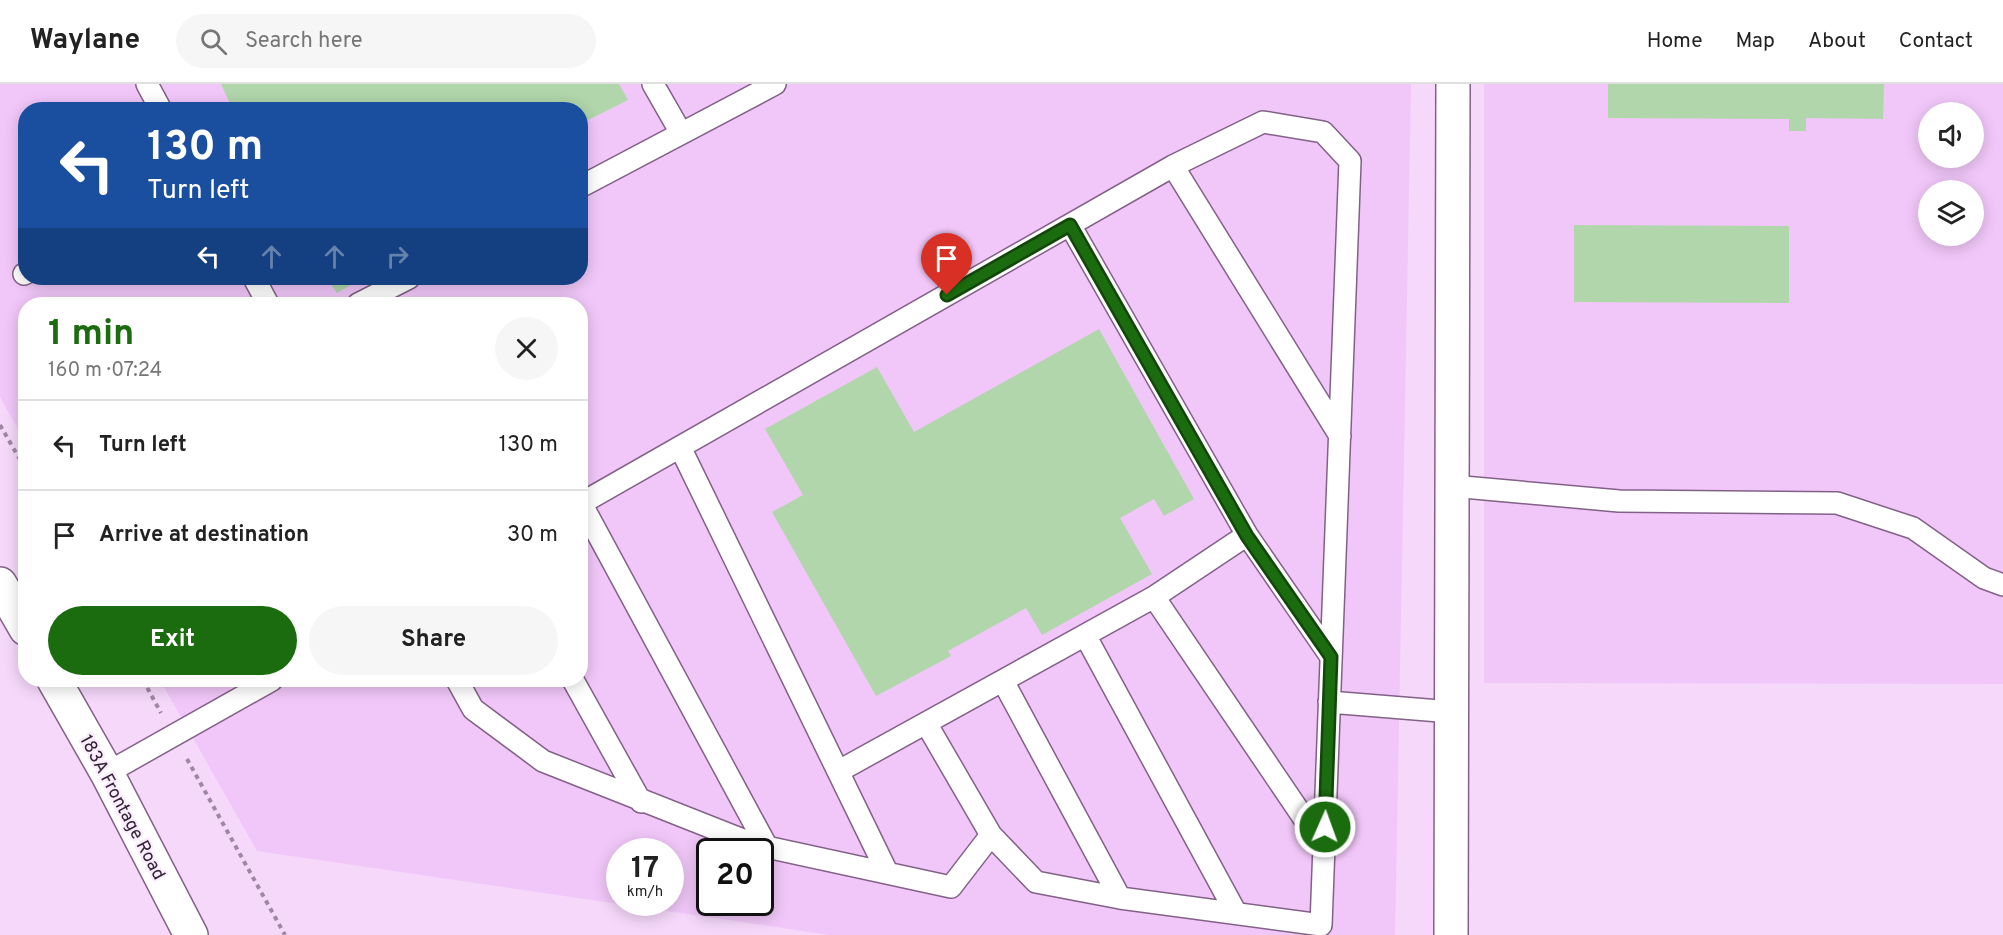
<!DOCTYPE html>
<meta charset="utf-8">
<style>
body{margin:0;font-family:Overpass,sans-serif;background:#f6f6f6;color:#222;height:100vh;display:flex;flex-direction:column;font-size:22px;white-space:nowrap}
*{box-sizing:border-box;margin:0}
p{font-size:20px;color:#767676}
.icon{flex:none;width:33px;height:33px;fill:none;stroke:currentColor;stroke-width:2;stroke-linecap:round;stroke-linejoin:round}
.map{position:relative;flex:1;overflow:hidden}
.details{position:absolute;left:18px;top:213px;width:570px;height:390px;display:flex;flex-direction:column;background:#fff;border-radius:24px;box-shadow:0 3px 15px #0003}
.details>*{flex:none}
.hud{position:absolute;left:18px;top:18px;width:570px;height:183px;border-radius:24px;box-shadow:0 3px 15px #0003;background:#1a4fa0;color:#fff;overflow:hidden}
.fabs{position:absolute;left:1918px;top:18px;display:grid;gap:12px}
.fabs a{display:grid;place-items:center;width:66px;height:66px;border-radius:50%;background:#fff;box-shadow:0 3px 15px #0003;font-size:30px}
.speed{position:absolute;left:606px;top:754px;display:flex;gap:12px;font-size:30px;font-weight:700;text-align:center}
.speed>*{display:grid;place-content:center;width:78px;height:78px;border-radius:50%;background:#fff;box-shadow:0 3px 15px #0003;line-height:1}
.speed small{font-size:15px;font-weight:400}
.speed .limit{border:3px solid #111;border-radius:9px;background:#fff;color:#111}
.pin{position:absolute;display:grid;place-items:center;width:51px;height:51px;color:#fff;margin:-62px -26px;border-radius:50% 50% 50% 0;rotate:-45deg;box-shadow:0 0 6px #0007}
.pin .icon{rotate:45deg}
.me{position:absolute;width:66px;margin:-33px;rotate:2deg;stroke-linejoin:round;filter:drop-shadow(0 0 4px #0008)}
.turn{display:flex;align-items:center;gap:21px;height:126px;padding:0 30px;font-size:27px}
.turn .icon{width:78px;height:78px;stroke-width:2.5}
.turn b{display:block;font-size:42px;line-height:51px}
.lanes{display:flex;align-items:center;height:57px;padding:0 30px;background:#0003;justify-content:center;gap:30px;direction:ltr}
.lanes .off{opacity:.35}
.round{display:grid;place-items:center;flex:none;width:63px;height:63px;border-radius:32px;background:#f6f6f6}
.summary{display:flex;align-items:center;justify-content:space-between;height:102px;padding:0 30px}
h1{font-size:36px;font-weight:700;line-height:45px;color:#1b6b0f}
.cta{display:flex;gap:12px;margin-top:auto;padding:12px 30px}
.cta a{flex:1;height:69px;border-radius:36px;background:#1b6b0f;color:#fff;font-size:24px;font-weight:700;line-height:69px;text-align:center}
.cta a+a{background:#f6f6f6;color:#222}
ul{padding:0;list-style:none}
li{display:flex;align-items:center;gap:18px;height:90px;padding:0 30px;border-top:2px solid #e0e0e0}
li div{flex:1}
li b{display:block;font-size:22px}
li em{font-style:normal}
header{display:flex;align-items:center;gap:36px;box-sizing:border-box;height:84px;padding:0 30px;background:#fff;border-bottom:2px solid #e0e0e0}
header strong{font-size:28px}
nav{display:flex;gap:33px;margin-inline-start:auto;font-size:21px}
.search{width:420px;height:54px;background:#f6f6f6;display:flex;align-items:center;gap:15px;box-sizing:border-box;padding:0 21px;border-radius:33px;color:#767676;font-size:22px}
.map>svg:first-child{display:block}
.built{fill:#f1c7f9;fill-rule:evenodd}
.building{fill:#b1d6ab}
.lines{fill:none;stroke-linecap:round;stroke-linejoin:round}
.service-casing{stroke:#826187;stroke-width:24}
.minor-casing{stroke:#826187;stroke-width:36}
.secondary-casing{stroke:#826187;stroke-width:36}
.path{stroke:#9f88a3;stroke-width:4;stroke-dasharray:4.5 4.5;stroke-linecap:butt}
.service{stroke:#fff;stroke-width:21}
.minor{stroke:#fff;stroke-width:33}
.secondary{stroke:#fff;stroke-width:33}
.route-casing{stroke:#12460a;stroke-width:15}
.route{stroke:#1b6b0f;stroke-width:10}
.labels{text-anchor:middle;stroke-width:4.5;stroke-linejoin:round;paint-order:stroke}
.street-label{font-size:18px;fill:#312334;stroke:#faebfd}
</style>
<header>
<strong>Waylane</strong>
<div class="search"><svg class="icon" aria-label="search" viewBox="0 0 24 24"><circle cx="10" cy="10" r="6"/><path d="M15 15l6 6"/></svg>Search here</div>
<nav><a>Home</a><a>Map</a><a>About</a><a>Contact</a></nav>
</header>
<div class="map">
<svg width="2003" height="851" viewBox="0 0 2003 851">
<rect width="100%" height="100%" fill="#f6d8fb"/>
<path class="built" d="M0,0H1411L1395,851H830L257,767L160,596H580V220H26L25,358L0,313ZM26,26H580V194H26ZM620,768H670V819H620ZM710,768H760V819H710Z
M1484,0H2003V600L1484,599ZM1929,28H1974V74H1929ZM1929,106H1974V152H1929Z"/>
<path class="building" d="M221,0H619L628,16L580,40V26H233Z
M1608,0H1884L1883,35L1806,34V47H1789V35L1608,34Z
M1574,141L1789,142V219L1574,218Z
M327,194H363L337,209Z
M1099,245L1194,415L1164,432L1154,415L1120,434L1152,490L1042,551L1026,524L948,567L951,572L876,612L772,428L803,411L765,345L877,283L914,348Z"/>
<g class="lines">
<defs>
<path id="service" d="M147,0L161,26
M653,0L681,49
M1173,82L1340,352
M580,103L775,0
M1070,141L1247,451
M24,190L26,189
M254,194L268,220
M358,220L409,194
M680,363L887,788
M1452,402L1619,417L1837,419L1913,444L1984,494L2003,501
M581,419L767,763
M580,420L1173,82L1263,38L1323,48L1350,77L1321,841L1120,814L1036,798L991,751L926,639
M1154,513L1324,764
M1085,551L1236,829
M457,596L473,625L543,677L753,760L951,803L991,751
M573,596L641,718
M1003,597L1120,814
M1329,618L1452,628
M839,687L1154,513L1247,451L1331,573
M107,689L272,596"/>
<path id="minor" d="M1451,851L1453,0"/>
<path id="secondary" d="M0,500L26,545
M54,596L107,689L191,851"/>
</defs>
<use href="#service" class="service-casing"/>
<use href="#minor" class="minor-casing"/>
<use href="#secondary" class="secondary-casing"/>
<path class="path" d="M0,341L26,386
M143,596L161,629
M187,675L285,851"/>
<use href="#service" class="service"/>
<use href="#minor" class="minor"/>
<use href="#secondary" class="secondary"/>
</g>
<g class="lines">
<defs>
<path id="route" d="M947,211L1070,141L1247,452L1331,573L1325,743"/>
</defs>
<use href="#route" class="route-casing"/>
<use href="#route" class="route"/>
</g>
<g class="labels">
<g class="street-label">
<text transform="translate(123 723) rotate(62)" y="6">183A Frontage Road</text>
</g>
</g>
</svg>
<div class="fabs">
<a><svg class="icon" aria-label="sound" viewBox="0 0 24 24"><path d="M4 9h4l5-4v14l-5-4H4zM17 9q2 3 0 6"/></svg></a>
<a><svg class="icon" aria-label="layers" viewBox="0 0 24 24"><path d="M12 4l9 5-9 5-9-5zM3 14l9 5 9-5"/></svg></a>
</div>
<div class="speed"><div>17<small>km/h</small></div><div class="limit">20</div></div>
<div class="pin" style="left:947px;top:211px;background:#d93025"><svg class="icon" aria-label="arrive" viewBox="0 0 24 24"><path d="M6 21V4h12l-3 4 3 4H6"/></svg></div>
<svg class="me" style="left:1325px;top:743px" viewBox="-20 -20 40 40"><circle r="17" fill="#1b6b0f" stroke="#fff" stroke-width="3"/><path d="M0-11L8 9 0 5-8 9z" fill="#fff"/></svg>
<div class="hud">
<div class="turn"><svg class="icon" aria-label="left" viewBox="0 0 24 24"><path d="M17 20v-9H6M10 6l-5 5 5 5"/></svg><div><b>130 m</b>Turn left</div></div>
<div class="lanes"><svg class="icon" aria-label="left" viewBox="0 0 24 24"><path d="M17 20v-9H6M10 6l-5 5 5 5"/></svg><svg class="icon off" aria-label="ahead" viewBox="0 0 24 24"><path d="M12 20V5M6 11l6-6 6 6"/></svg><svg class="icon off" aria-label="ahead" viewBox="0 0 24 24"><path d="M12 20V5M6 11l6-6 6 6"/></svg><svg class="icon off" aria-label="right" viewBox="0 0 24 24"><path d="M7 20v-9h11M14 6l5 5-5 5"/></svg></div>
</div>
<section class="details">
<div class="summary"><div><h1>1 min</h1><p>160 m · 07:24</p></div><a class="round"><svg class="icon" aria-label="close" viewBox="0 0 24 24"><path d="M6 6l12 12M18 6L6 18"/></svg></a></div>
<ul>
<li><svg class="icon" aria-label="left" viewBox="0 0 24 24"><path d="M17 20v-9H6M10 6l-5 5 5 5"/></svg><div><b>Turn left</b></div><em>130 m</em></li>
<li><svg class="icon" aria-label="arrive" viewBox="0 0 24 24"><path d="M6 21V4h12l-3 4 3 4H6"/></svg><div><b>Arrive at destination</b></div><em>30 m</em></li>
</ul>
<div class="cta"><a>Exit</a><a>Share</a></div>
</section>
</div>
